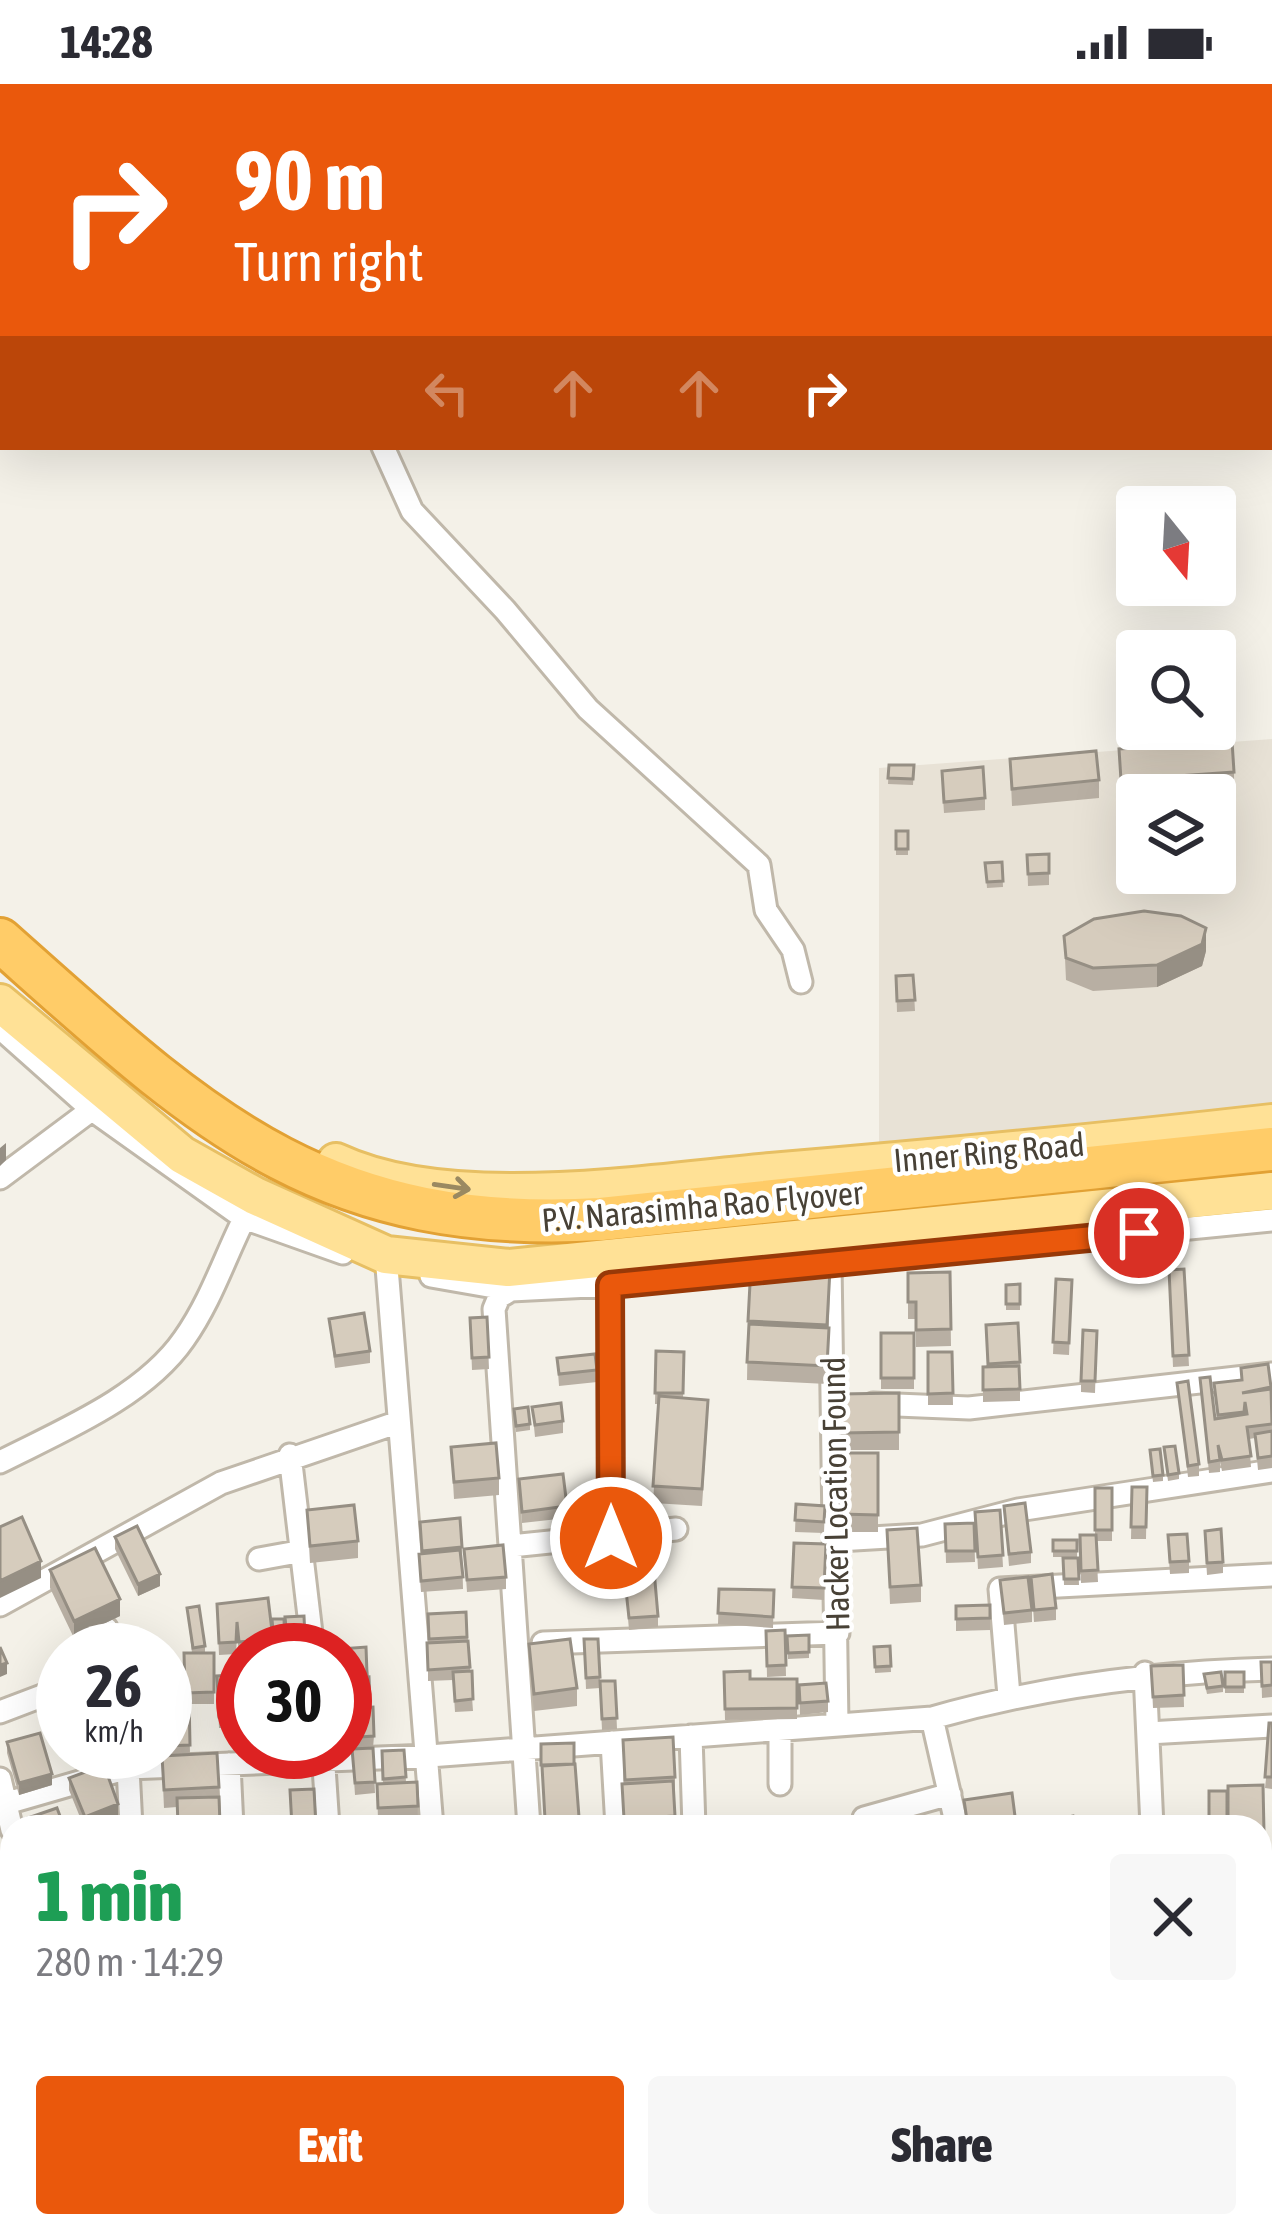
<!DOCTYPE html>
<meta charset="utf-8">
<style>
body{margin:0;font-family:"Asap Condensed",sans-serif;background:#f7f7f7;color:#2b2b33;height:100vh;display:flex;flex-direction:column;font-size:45px;white-space:nowrap}
*{box-sizing:border-box;margin:0}
p{font-size:39px;color:#7c7c81}
.icon{flex:none;width:66px;height:66px;fill:none;stroke:currentColor;stroke-width:2;stroke-linecap:round;stroke-linejoin:round}
.map{position:relative;flex:1;overflow:hidden}
.details{position:absolute;left:0px;top:1731px;width:1272px;height:423px;display:flex;flex-direction:column;background:#fff;border-radius:36px 36px 0 0;box-shadow:0 12px 48px #0002}
.details>*{flex:none}
.guide{position:absolute;left:0px;top:0px;width:1272px;height:366px;box-shadow:0 12px 48px #0002;background:#ea580c;color:#fff;overflow:hidden}
.needle{width:78px;rotate:162deg}
.tools{position:absolute;left:1116px;top:402px;display:grid;gap:24px}
.tools a{display:grid;place-items:center;width:120px;height:120px;border-radius:12px;background:#fff;box-shadow:0 12px 48px #0002;font-size:60px}
.speed{position:absolute;left:36px;top:1539px;display:flex;gap:24px;font-size:60px;font-weight:700;text-align:center}
.speed>*{display:grid;place-content:center;width:156px;height:156px;border-radius:50%;background:#fff;box-shadow:0 12px 48px #0002;line-height:1}
.speed small{font-size:30px;font-weight:400}
.speed .limit{border:18px solid #d22;background:#fff;color:#111}
.pin{position:absolute;display:grid;place-items:center;width:102px;height:102px;color:#fff;margin:-51px;border:6px solid #fff;border-radius:50%;box-shadow:0 3px 12px #0007}
.me{position:absolute;width:132px;margin:-66px;rotate:0deg;stroke-linejoin:round;filter:drop-shadow(0 0 9px #0008)}
.turn{display:flex;align-items:center;gap:42px;height:252px;padding:0 36px;font-size:54px}
.turn .icon{width:156px;height:156px;stroke-width:2.5}
.turn b{display:block;font-size:84px;line-height:102px}
.lanes{display:flex;align-items:center;height:114px;padding:0 36px;background:#0003;justify-content:center;gap:60px;direction:ltr}
.lanes .off{opacity:.35}
.round{display:grid;place-items:center;flex:none;width:126px;height:126px;border-radius:12px;background:#f7f7f7}
.summary{display:flex;align-items:center;justify-content:space-between;height:204px;padding:0 36px}
h1{font-size:72px;font-weight:800;line-height:90px;color:#1e9e55}
.primary-button{display:flex;gap:24px;margin-top:auto;padding:24px 36px}
.primary-button a{flex:1;height:138px;border-radius:12px;background:#ea580c;color:#fff;font-size:48px;font-weight:800;line-height:138px;text-align:center}
.primary-button a+a{background:#f7f7f7;color:#2b2b33}
.status{display:flex;justify-content:space-between;align-items:center;height:84px;padding:0 60px;background:#fff;direction:ltr}
.status svg{height:33px;fill:currentColor}
.map>svg:first-child{display:block}
.residential{fill:#e8e2d6;fill-rule:evenodd}
.lines{fill:none;stroke-linecap:round;stroke-linejoin:round}
.street-casing{stroke:#c0b8aa;stroke-width:27}
.primary-casing{stroke:#e7bf63;stroke-width:42}
.highway-casing{stroke:#e2a134;stroke-width:48}
.street{stroke:#fff;stroke-width:21}
.primary{stroke:#ffe196;stroke-width:36}
.highway{stroke:#ffcc68;stroke-width:42}
.wall{fill:#b8afa3}
.shaded-wall{fill:#968f84}
.building{fill:#d6ccbd;stroke:#968f84;stroke-width:3}
.oneway{stroke:#9a8961}
.route-casing{stroke:#983908;stroke-width:30}
.route{stroke:#ea580c;stroke-width:21}
.labels{text-anchor:middle;stroke-width:9;stroke-linejoin:round;paint-order:stroke}
.street-label{font-size:33px;fill:#484136;stroke:#fff}
</style>
<div class="status"><b>14:28</b><svg viewBox="0 0 49 12"><path d="M0 12V9h3v3zM5 12V6h3v6zM10 12V3h3v9zM15 12V0h3v12zM26 1h20v11H26zM47 4h2v5h-2z"/></svg></div>
<div class="map">
<svg width="1272" height="2152" viewBox="0 0 1272 2152">
<rect width="100%" height="100%" fill="#f4f1e8"/>
<path class="residential" d="M1272,655V1024L879,1066V684ZM1137,711H1215V789H1137Z"/>
<g class="lines">
<defs>
<path id="street" d="M434,3L435,0
M383,363L412,427L505,526L588,625L759,781L766,826L793,866L801,898
M0,944L91,1025L244,1134L343,1169
M0,1094L102,1018
M386,1171L432,1743
M830,1179L837,1640
M431,1192L511,1206L610,1201L1272,1136
M610,1201L611,1454
M511,1206L499,1213L494,1225L529,1743
M873,1320L969,1324L1272,1290
M290,1371L313,1566
M0,1378C61,1347 144,1313 184,1255C213,1214 227,1166 250,1123
M838,1456L922,1451L1018,1426L1272,1387
M511,1462L676,1445
M259,1475L303,1467
M0,1521L221,1399L396,1339
M106,1544L112,1566
M543,1559L838,1549
M1145,1589L1152,1743
M1009,1612L1000,1505L1272,1491
M0,1628L63,1604
M932,1634L957,1743
M780,1645V1700
M1148,1649L1272,1642
M691,1652L694,1743
M612,1658L617,1743
M323,1668L328,1743
M229,1680L232,1743
M128,1684L131,1743
M0,1695L12,1746
M7,1719L128,1684L429,1672L932,1634C1045,1602 1155,1588 1272,1585
M864,1734L950,1710
M0,2033H12
M1260,2045H1272
M48,2142V2152
M151,2142L152,2152
M252,2142L253,2152
M355,2142L356,2152
M455,2142L456,2152
M562,2142L563,2152
M756,2142V2152
M854,2146L867,2142
M1095,2152L1113,2142"/>
<path id="primary" d="M0,919L182,1071L255,1112L386,1171L508,1184L1272,1107
M336,1078C451,1132 646,1099 771,1088C938,1074 1105,1058 1272,1039"/>
<path id="highway" d="M0,856C199,1033 317,1151 601,1135L1272,1065"/>
</defs>
<use href="#street" class="street-casing"/>
<use href="#primary" class="primary-casing"/>
<use href="#highway" class="highway-casing"/>
<use href="#street" class="street"/>
<use href="#primary" class="primary"/>
<use href="#highway" class="highway"/>
</g>
<path class="wall" d="M1119,665L1234,688V705L1121,713Z
M1010,675L1099,696V714L1012,722Z
M889,681H914L913,701L888,700Z
M942,698L985,714V726L944,729Z
M896,747H908V771H896Z
M1027,771L1049,789V801L1028,802Z
M1002,778L1003,803L987,804L985,779Z
M1064,852L1206,867L1202,882L1157,903L1093,907L1066,896Z
M913,891L915,927L897,928L896,892Z
M1184,1185L1189,1282L1173,1283L1169,1186Z
M950,1188L951,1262L916,1263V1235H908V1189Z
M1056,1195L1072,1196L1069,1271L1053,1270Z
M1020,1200V1226H1006V1201Z
M830,1202L827,1300L747,1296L748,1237Z
M487,1233L489,1285L472,1286L470,1234Z
M329,1235L370,1267V1279L335,1284Z
M986,1241L1020,1278V1317L983,1318V1283H987Z
M1097,1247L1095,1309L1081,1308V1297Z
M881,1249H914V1305H881Z
M656,1267L684,1268L683,1314L708,1333L702,1422L653,1419L659,1320H655Z
M928,1268H952L953,1321H928Z
M595,1270L597,1298L559,1302L557,1274Z
M1241,1284L1272,1307V1384L1258,1386L1255,1354L1249,1355L1251,1383L1222,1387L1220,1378V1388L1209,1389L1200,1294L1215,1335L1217,1334L1214,1299L1241,1296Z
M1177,1299L1199,1380V1392L1188,1393Z
M899,1309V1366H841V1310Z
M532,1323L563,1337V1349L535,1353Z
M514,1331L530,1340V1346L516,1348Z
M451,1363L499,1394V1411L454,1415Z
M841,1369H878V1448H840Z
M1164,1369L1179,1389V1395L1168,1397Z
M1150,1372L1163,1391V1397L1153,1398Z
M519,1395L567,1422V1434L522,1439Z
M1132,1403H1147L1146,1455H1131Z
M1095,1404H1112V1457H1096L1098,1498L1081,1499L1080,1451H1095Z
M796,1420L825,1422L824,1449L795,1448Z
M1004,1422L1031,1468V1479L1009,1482Z
M307,1426L358,1457V1474L310,1479Z
M1000,1426L1003,1483L978,1485L975,1428Z
M420,1438L462,1463L463,1505L421,1508L419,1481V1470L421,1469Z
M974,1439L975,1478L946,1479L945,1440Z
M887,1446L921,1501V1518L890,1520Z
M115,1453L160,1502L138,1512L115,1465Z
M1053,1456H1077V1473H1053Z
M1205,1458L1223,1478V1489L1207,1491Z
M794,1459L826,1460L824,1516L792,1514Z
M1168,1463L1189,1477V1489L1170,1490Z
M464,1465L506,1493V1505L467,1508Z
M1063,1474H1078L1079,1501H1064Z
M50,1486L120,1532L74,1554L50,1504Z
M624,1488L658,1532V1543L629,1546Z
M1031,1493L1056,1524V1536L1034,1538Z
M1000,1496L1032,1526V1538L1004,1541Z
M719,1505L774,1506L773,1544L718,1540Z
M217,1520L273,1555V1566H243V1569L239,1570L237,1550L236,1570L219,1571Z
M990,1521V1546L956,1547V1522Z
M187,1524L205,1562V1569H214V1620H189L190,1671L219,1703L220,1743H177V1723L164,1724L162,1679L144,1680V1668H165V1613L185,1612L184,1569H192Z
M466,1528L473,1627L455,1628L453,1596L428,1597V1530Z
M304,1532L305,1566H287L285,1533Z
M272,1535H284L285,1564L274,1565Z
M785,1546L786,1592L767,1593L766,1547Z
M809,1551V1574L788,1575L787,1552Z
M584,1555H598L600,1597H615L617,1645L602,1646L600,1604L586,1605Z
M529,1560L577,1604V1622L534,1627L529,1577Z
M890,1562L891,1588L875,1589L874,1563Z
M366,1563L374,1652L373,1664L375,1709L355,1711L352,1665L345,1666V1566Z
M1261,1578H1272V1613L1262,1614Z
M1183,1581L1184,1623L1153,1624L1151,1582Z
M724,1588L750,1595H797V1635L725,1636Z
M1225,1588H1244V1609H1225Z
M232,1591L233,1644H219L217,1592Z
M1204,1596L1223,1602V1608L1207,1610Z
M799,1601L828,1617V1628L800,1631Z
M1272,1639V1705L1265,1704Z
M623,1656L675,1693V1743H624Z
M7,1658L52,1701L19,1711L7,1669Z
M574,1659L579,1743H582H545L541,1660Z
M404,1666L406,1698H417L418,1733L378,1736L377,1700H383L382,1667Z
M69,1694L118,1732L89,1743H84L69,1706Z
M1263,1701L1264,1766H1260V1743Z
M1260,1773L1272,1774V1856H1270V1824L1260,1823Z
M54,2142H100V2152H55Z
M667,2142H688V2148L667,2150Z"/>
<path class="shaded-wall" d="M1206,844V867L1202,882L1157,903V881Z
M6,1059V1076L0,1082V1064Z
M41,1477V1494L0,1514V1497Z
M160,1490V1502L138,1512V1500Z
M120,1515V1532L74,1554V1537Z
M7,1579V1590L0,1593V1581Z
M52,1690V1701L19,1711V1699Z
M118,1720V1732L85,1743V1733Z
M976,2142H990V2147L976,2152Z"/>
<path class="building" d="M1232,657L1234,688L1121,696L1119,665Z
M1096,667L1099,696L1012,705L1010,675Z
M889,681H914L913,695L888,694Z
M983,683L985,714L944,718L942,687Z
M896,747H908V765H896Z
M1049,770V789L1028,790L1027,771Z
M1002,778L1003,797L987,798L985,779Z
M1144,827L1181,832L1206,844L1202,860L1157,881L1093,884L1066,874L1064,852L1094,835Z
M913,891L915,916L897,917L896,892Z
M751,1181L830,1185L827,1241L748,1237Z
M1184,1185L1189,1271L1173,1272L1169,1186Z
M950,1188L951,1245L916,1246V1218H908V1189Z
M1056,1195L1072,1196L1069,1259L1053,1258Z
M1020,1200V1220H1006V1201Z
M364,1229L370,1267L335,1272L329,1235Z
M487,1233L489,1273L472,1274L470,1234Z
M1018,1239L1020,1278L988,1280L986,1241Z
M749,1240L829,1244L827,1282L747,1278Z
M1083,1246L1097,1247L1095,1297H1081Z
M881,1249H914V1294H881Z
M656,1267L684,1268L683,1309H655Z
M928,1268H952L953,1309L928,1310Z
M595,1270L597,1286L559,1290L557,1274Z
M1268,1280L1271,1303L1242,1309L1271,1305L1272,1340L1247,1343L1251,1372L1222,1376L1218,1361L1220,1376L1209,1378L1200,1294L1210,1293L1215,1335L1247,1330L1245,1318L1244,1328L1218,1331L1214,1299L1242,1296L1241,1284Z
M1019,1282L1020,1305L983,1306V1283Z
M1188,1297L1199,1380L1188,1382L1177,1299Z
M899,1309V1348L841,1349V1310Z
M659,1312L708,1316L702,1405L653,1402Z
M561,1319L563,1337L535,1341L532,1323Z
M528,1323L530,1340L516,1342L514,1325Z
M1272,1347V1372L1258,1374L1255,1350Z
M496,1359L499,1394L454,1398L451,1363Z
M1175,1362L1179,1389L1168,1391L1164,1363Z
M1160,1365L1163,1391L1153,1392L1150,1366Z
M841,1369H878V1431L840,1430Z
M563,1390L567,1422L522,1428L519,1395Z
M1132,1403H1147L1146,1443H1131Z
M1095,1404H1112V1446H1095Z
M1025,1419L1031,1468L1009,1470L1004,1422Z
M796,1420L825,1422L824,1438L795,1436Z
M354,1421L358,1457L310,1462L307,1426Z
M1000,1426L1003,1471L978,1473L975,1428Z
M22,1433L41,1477L0,1497V1443Z
M460,1434L462,1463L422,1467L420,1438Z
M974,1439L975,1467H946L945,1440Z
M137,1442L160,1490L138,1500L115,1453Z
M917,1444L921,1501L890,1503L887,1446Z
M1221,1445L1223,1478L1207,1479L1205,1447Z
M1187,1450L1189,1477L1170,1478L1168,1451Z
M1080,1451H1096L1098,1486L1081,1487Z
M1053,1456H1077V1467H1053Z
M794,1459L826,1460L824,1504L792,1503Z
M503,1461L506,1493L467,1496L464,1465Z
M95,1464L120,1515L74,1537L50,1486Z
M460,1466L463,1493L421,1497L419,1470Z
M1063,1474H1078L1079,1495H1064Z
M654,1486L658,1532L629,1534L624,1488Z
M1052,1490L1056,1524L1034,1526L1031,1493Z
M1028,1493L1032,1526L1004,1529L1000,1496Z
M719,1505L774,1506L773,1533L718,1529Z
M268,1514L273,1555L239,1558L237,1538L236,1558L219,1559L217,1520Z
M990,1521V1534L956,1535V1522Z
M199,1522L205,1562L193,1564L187,1524Z
M466,1528L467,1553L429,1555L428,1530Z
M304,1532L305,1554L287,1555L285,1533Z
M272,1535H284L285,1558L274,1559Z
M785,1546L786,1581L767,1582L766,1547Z
M809,1551V1568L788,1569L787,1552Z
M570,1555L577,1604L534,1610L529,1560Z
M584,1555H598L600,1593L586,1594Z
M468,1557L470,1583L428,1586L427,1559Z
M890,1562L891,1582L875,1583L874,1563Z
M0,1563L7,1579L0,1581Z
M366,1563L367,1590L345,1591V1566H326Z
M184,1569H214V1608L185,1609Z
M1261,1578H1272V1601L1262,1602Z
M1183,1581L1184,1611L1153,1613L1151,1582Z
M472,1587L473,1615L455,1617L453,1588Z
M750,1587V1595H797V1624L725,1625L724,1588Z
M1221,1588L1223,1602L1207,1604L1204,1590Z
M1225,1588H1244V1603H1225Z
M232,1591L233,1632L219,1633L217,1592Z
M369,1593L370,1620L345,1621V1595Z
M600,1597H615L617,1634L602,1635Z
M826,1599L828,1617L800,1619L799,1601Z
M189,1612L190,1661L165,1662V1613Z
M373,1623L374,1652L345,1654V1625Z
M1269,1639H1272V1693H1265Z
M40,1649L52,1690L19,1699L7,1658Z
M673,1653L675,1693L625,1696L623,1656Z
M574,1659V1680L541,1681V1660Z
M373,1664L375,1698L355,1699L352,1665Z
M404,1666L406,1693L383,1695L382,1667Z
M217,1669L219,1703L164,1706L162,1672Z
M575,1680L579,1733L545,1735L542,1682Z
M104,1681L118,1720L85,1733L69,1694Z
M673,1697L675,1732L624,1735L622,1700Z
M417,1698L418,1722L378,1724L377,1700Z
M1263,1701L1264,1748H1260V1743H1228V1702Z
M314,1705L316,1743H292L290,1706Z
M1209,1707H1227V1743H1209Z
M1012,1709L1016,1740L996,1743H968L964,1716Z
M219,1713L220,1740L178,1741L177,1714Z
M57,1724L63,1740L55,1743H28L25,1735Z
M1073,1732L1075,1743H1028V1741Z
M419,1735L420,1743H378V1738Z
M1260,1773L1272,1774V1812H1260Z
M1269,1816H1272V1844H1270Z
M12,1974V2009H10L9,1975Z
M55,2142H100V2144L55,2149Z
M264,2142H303V2152H265Z
M359,2142H404V2149L360,2152Z
M691,2142H712V2152H691Z
M898,2142H918L921,2152H901Z
M936,2142H956L960,2150L954,2152H940Z"/>
<defs><path id="oneway-shaft" d="M-6 0H5M1.5-3L5.5 0L1.5 3" fill="none" stroke-width="1.6" stroke-linecap="round" stroke-linejoin="round" transform="scale(3)"/></defs>
<use class="oneway" href="#oneway-shaft" transform="translate(452 1103) rotate(8)"/>
<g class="lines">
<defs>
<path id="route" d="M611,1454L610,1201L1139,1149"/>
</defs>
<use href="#route" class="route-casing"/>
<use href="#route" class="route"/>
</g>
<g class="labels">
<g class="street-label">
<text transform="translate(989 1068) rotate(-5)" y="12">Inner Ring Road</text>
<text transform="translate(702 1122) rotate(-5)" y="12">P.V. Narasimha Rao Flyover</text>
<text transform="translate(835 1410) rotate(-91)" y="12">Hacker Location Found</text>
</g>
</g>
</svg>
<div class="tools">
<a><svg class="needle" viewBox="-14 -14 28 28"><path d="M0-13l5 13h-10z" fill="#e53935"/><path d="M0 13l5-13h-10z" fill="#7c7c81"/></svg></a>
<a><svg class="icon" aria-label="search" viewBox="0 0 24 24"><circle cx="10" cy="10" r="6"/><path d="M15 15l6 6"/></svg></a>
<a><svg class="icon" aria-label="layers" viewBox="0 0 24 24"><path d="M12 4l9 5-9 5-9-5zM3 14l9 5 9-5"/></svg></a>
</div>
<div class="speed"><div>26<small>km/h</small></div><div class="limit">30</div></div>
<div class="pin" style="left:1139px;top:1149px;background:#d93025"><svg class="icon" aria-label="arrive" viewBox="0 0 24 24"><path d="M6 21V4h12l-3 4 3 4H6"/></svg></div>
<svg class="me" style="left:611px;top:1454px" viewBox="-20 -20 40 40"><circle r="17" fill="#ea580c" stroke="#fff" stroke-width="3"/><path d="M0-11L8 9 0 5-8 9z" fill="#fff"/></svg>
<div class="guide">
<div class="turn"><svg class="icon" aria-label="right" viewBox="0 0 24 24"><path d="M7 20v-9h11M14 6l5 5-5 5"/></svg><div><b>90 m</b>Turn right</div></div>
<div class="lanes"><svg class="icon off" aria-label="left" viewBox="0 0 24 24"><path d="M17 20v-9H6M10 6l-5 5 5 5"/></svg><svg class="icon off" aria-label="ahead" viewBox="0 0 24 24"><path d="M12 20V5M6 11l6-6 6 6"/></svg><svg class="icon off" aria-label="ahead" viewBox="0 0 24 24"><path d="M12 20V5M6 11l6-6 6 6"/></svg><svg class="icon" aria-label="right" viewBox="0 0 24 24"><path d="M7 20v-9h11M14 6l5 5-5 5"/></svg></div>
</div>
<section class="details">
<div class="summary"><div><h1>1 min</h1><p>280 m · 14:29</p></div><a class="round"><svg class="icon" aria-label="close" viewBox="0 0 24 24"><path d="M6 6l12 12M18 6L6 18"/></svg></a></div>
<div class="primary-button"><a>Exit</a><a>Share</a></div>
</section>
</div>
